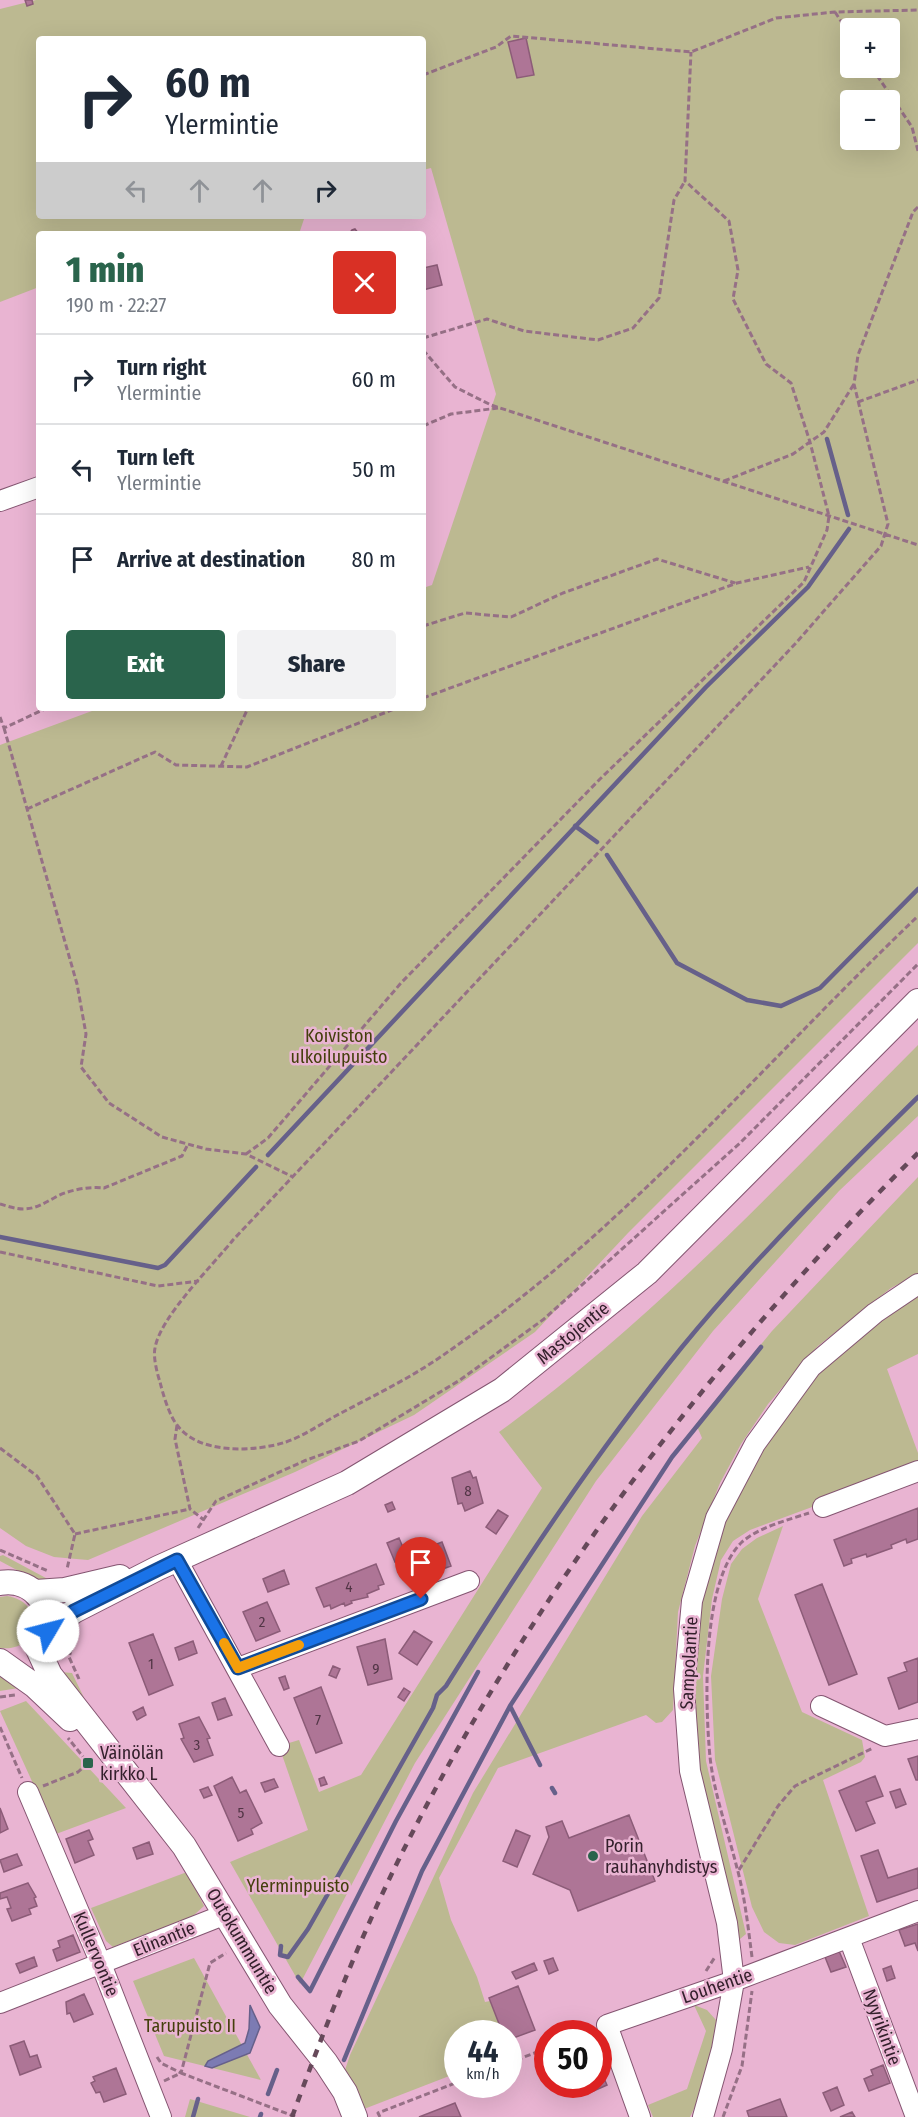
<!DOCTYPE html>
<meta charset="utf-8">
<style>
body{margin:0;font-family:"Fira Sans Condensed",sans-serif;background:#f2f2f3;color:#1f2937;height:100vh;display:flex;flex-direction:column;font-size:22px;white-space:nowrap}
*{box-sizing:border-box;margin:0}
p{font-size:20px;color:#747a83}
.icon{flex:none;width:33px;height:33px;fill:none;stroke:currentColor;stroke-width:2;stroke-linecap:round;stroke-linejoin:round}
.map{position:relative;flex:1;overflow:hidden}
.drawer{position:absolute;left:36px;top:231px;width:390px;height:480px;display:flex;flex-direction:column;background:#fff;border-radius:6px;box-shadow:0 6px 24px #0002}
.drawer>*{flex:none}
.hud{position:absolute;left:36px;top:36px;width:390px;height:183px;border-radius:6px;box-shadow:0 6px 24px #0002;background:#fff;color:#1f2937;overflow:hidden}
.buttons{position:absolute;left:840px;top:18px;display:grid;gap:12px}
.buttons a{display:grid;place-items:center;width:60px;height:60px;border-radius:6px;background:#fff;box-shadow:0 6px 24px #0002;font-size:30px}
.speed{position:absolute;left:444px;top:2020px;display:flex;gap:12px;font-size:30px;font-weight:700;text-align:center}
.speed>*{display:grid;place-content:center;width:78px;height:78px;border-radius:50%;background:#fff;box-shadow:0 6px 24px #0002;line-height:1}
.speed small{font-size:15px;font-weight:400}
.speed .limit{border:9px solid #d22;background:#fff;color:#111}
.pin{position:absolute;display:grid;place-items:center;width:51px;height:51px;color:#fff;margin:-62px -26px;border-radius:50% 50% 50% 0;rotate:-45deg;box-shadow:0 0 6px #0007}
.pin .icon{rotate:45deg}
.me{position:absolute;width:66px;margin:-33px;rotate:53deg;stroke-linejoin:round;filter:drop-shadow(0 0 4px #0008)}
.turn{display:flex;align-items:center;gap:21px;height:126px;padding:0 30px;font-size:27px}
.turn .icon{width:78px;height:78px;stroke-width:2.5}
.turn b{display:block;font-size:42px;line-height:51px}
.lanes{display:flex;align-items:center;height:57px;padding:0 30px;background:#0003;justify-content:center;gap:30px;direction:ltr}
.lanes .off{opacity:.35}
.round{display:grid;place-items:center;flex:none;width:63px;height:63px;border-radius:6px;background:#f2f2f3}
.headline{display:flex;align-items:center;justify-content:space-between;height:102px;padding:0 30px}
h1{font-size:36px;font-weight:800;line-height:45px;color:#2a644c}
.action{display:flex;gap:12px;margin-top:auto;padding:12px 30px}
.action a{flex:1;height:69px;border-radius:6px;background:#2a644c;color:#fff;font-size:24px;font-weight:800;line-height:69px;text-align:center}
.action a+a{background:#f2f2f3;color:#1f2937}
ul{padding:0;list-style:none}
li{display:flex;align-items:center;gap:18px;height:90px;padding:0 30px;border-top:2px solid #e0e1e3}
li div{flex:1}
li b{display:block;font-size:22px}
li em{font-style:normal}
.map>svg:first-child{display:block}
.green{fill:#bcb991;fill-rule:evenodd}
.water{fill:#7c7bb3;stroke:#66608a;stroke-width:1.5}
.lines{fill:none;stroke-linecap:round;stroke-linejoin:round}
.stream{stroke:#66608a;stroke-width:4.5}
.building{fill:#ae7596;stroke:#8c5c78;stroke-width:1.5}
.minor-casing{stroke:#845571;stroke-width:22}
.major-casing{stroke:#845571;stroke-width:26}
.path{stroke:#967086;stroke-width:3;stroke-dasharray:6 3;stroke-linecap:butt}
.minor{stroke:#fff;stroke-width:20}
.major{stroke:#fff;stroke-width:24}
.rail{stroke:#66495a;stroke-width:4.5;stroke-dasharray:8 8;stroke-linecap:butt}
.route-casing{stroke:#114b97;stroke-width:15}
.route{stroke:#1a73e8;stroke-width:10}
.slow{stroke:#f59e0b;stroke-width:10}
.poi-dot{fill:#2a644c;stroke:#e9b4d2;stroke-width:2}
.labels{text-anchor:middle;stroke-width:5;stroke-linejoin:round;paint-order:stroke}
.number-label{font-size:15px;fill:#523546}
.park-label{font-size:18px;fill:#443f0c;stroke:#e9b4d2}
.street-label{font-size:18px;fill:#34202c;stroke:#e9b4d2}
.poi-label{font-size:18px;fill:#34202c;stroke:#e9b4d2;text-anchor:start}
</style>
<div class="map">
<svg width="918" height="2117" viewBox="0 0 918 2117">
<rect width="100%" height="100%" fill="#e9b4d2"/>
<path class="green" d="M36,0H918V943L628,1233L535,1332L414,1415L295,1472L88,1560L54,1557L26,1546L0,1528V745L100,708H423V588L432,585L496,394L431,168L423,170V39H39V216H305L299,234H39V287L0,302V9ZM850,28H890V68H850ZM850,100H890V140H850Z
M918,1045V1116L839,1191L713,1331L596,1481L415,1763L300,1984L230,1862L308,1830L279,1746L299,1740L319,1792L361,1775L542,1488L499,1432C654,1320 784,1179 918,1045Z
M918,1177V1274L891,1288L818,1346L768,1404L741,1444L720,1483L695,1546L678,1612L673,1710L662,1722L656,1723L646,1715L498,1768L439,1878L451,1920L477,1977L485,2002L490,2001L503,2034H458L457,2073L364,2109L345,2070L350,2055L473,1793L642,1516L702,1438L696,1424L772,1331Z
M918,1296V1354L887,1369L918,1453V1465L915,1469L750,1530L733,1541L721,1560L712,1599L703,1676L706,1761L746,1934L740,1939L736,1938C728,1899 720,1861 712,1822C707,1800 700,1778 697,1756C678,1623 723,1480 812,1381C842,1347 881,1320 918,1296Z
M783,1526L758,1599L802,1712L862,1740L865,1757L861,1762L823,1780L869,1916L795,1945L779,1943L764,1932L752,1907L715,1760L711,1676L722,1599L731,1564L742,1549L757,1538Z
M3,1555L57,1584H43L0,1561V1556Z
M7,1596C47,1602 40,1653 0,1648V1597Z
M73,1623L75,1627C72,1633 73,1636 71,1641C69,1651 60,1659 53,1665C52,1645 59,1637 73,1623Z
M0,1672L25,1687L0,1691Z
M61,1672L72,1673L91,1712Z
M26,1701L126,1808L56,1834L0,1711Z
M187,1872L204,1906L193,1916L113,1947L106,1941L91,1908Z
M194,1958L261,2080L164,2056L133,1981Z
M694,2005L707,2010L716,2020C715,2052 705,2088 690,2117H653L648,2105L687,2089L706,2031Z
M190,2099L250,2117H185Z"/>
<path class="water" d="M250,2005L260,2027L250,2053L212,2068L205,2066L208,2061L245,2043L249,2029Z"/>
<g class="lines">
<path class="stream" d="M827,439L848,515
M575,826L597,842
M607,855L677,963L747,1000L781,1006L820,988L918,889
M268,1155L706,687L808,587L849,529
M0,1237L158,1268L165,1265L256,1167
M510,1706L540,1765
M552,1788L555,1793
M281,1946L280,1955L288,1957L308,1929L433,1708L437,1695L446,1686C519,1569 595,1454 682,1347C755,1258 836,1178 918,1097
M298,1977L310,1991L396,1821L478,1672
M344,2060L422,1871L510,1706L672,1457L761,1347
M268,2094L277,2070
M193,2117L198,2099
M260,2117L261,2114"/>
</g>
<path class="building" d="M25,0H32L33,4L27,6Z
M526,38L534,75L517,78L508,42Z
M355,229L359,234H349L352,230Z
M437,265L442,285L423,290V268Z
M470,1471L473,1478L476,1477L483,1503L465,1511L462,1503L458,1504L452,1478Z
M392,1502L395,1509L388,1512L385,1505Z
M918,1508V1539L907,1543L906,1539L891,1545L892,1548L867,1557L866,1554L851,1559L852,1563L844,1566L834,1540Z
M498,1510L508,1516L496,1534L486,1527Z
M399,1538L407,1557L395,1562L387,1543Z
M442,1542L451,1566L423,1576L414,1553Z
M376,1564L384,1584L378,1586L379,1589L367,1594L368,1597L351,1601L352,1603L345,1606L344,1603L331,1609L330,1605L324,1607L316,1588Z
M284,1570L289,1584L268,1592L263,1579Z
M822,1584L857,1674L829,1685L795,1595Z
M267,1602L280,1631L256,1641L243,1612Z
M414,1631L432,1642L417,1665L399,1653Z
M153,1634L173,1685L149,1695L129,1643Z
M385,1639L392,1679L368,1685L357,1647Z
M193,1641L197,1653L179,1660L175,1648Z
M918,1658V1702L899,1709L888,1678L907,1671L904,1663Z
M333,1666L340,1669L336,1678L329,1675Z
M285,1676L289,1688L284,1690L279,1678Z
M321,1687L342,1743L316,1753L294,1698Z
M404,1688L410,1692L404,1701L398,1697Z
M225,1698L232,1715L218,1720L212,1703Z
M143,1707L146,1715L137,1720L133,1712Z
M199,1717L210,1738L207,1739L213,1755L194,1762L181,1739L184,1738L179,1724Z
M918,1756V1780H916L908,1759Z
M875,1776L883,1796L866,1802L875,1823L856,1831L839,1791Z
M232,1777L240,1793L246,1790L262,1823L251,1829L253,1834L238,1841L214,1786Z
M324,1777L327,1784L321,1786L319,1779Z
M274,1779L278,1787L265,1792L261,1783Z
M208,1787L212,1795L204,1798L200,1790Z
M900,1789L906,1804L896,1808L890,1792Z
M0,1808L8,1829L0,1833Z
M629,1815L655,1881L578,1911L570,1890L533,1874L549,1837L546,1827L562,1821L569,1838Z
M89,1830L93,1839L88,1841L94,1855L75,1863L66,1839Z
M516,1830L530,1836L517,1867L503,1861Z
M149,1842L153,1854L137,1859L133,1848Z
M878,1850L888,1878L918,1868V1888L877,1902L861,1856Z
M17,1854L22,1865L4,1872L0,1860Z
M28,1883L36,1897L34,1898L37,1906L29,1909L31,1914L12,1921L7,1909L11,1908L7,1897L0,1899V1893Z
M918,1924V1951L915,1943L905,1946L899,1930Z
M73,1935L80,1952L57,1961L53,1950L60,1947L58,1941Z
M839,1951L846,1967L831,1972L825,1957Z
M34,1957L37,1966L20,1973L16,1964Z
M553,1958L558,1970L549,1974L544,1961Z
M534,1963L537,1970L516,1979L512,1972Z
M891,1966L895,1978L887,1981L883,1969Z
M518,1986L535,2030L508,2040V2034H503L489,1998Z
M84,1994L93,2014L74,2022L70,2013L67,2014L66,2002Z
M24,2041L30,2057L37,2055L41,2067L20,2075L10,2046Z
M598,2065L607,2085L589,2093L586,2085H598Z
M883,2065L890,2083L869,2091L864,2079L873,2075L871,2070Z
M116,2068L126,2094L104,2102L100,2092L96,2093L91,2083L95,2081L93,2077Z
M837,2087L844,2105L831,2111L823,2093Z
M780,2099L787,2117H749L747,2111Z
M455,2103L461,2117H419Z
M852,2112L855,2117H840Z"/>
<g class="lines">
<defs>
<path id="minor" d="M0,501L39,487
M823,1507L918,1471
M177,1560L279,1746
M238,1668L469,1581
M821,1706L885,1736L918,1729
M28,1792L101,1964L161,2117
M849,1938L916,2117
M0,2003L226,1914
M640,2117L607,2025L734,1981L918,1911
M703,2117L722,2049L734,1981L727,1923L690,1771L684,1689L692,1601L716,1518L755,1444L811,1367L875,1313L918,1284"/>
<path id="major" d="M0,1583C35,1577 58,1611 43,1642
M36,1592L65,1590L120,1577
M48,1631L74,1611L158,1568L347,1483L502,1390L647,1273L918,1001
M38,1649L50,1675L184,1846L280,2005L326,2063L345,2092L355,2117
M0,1661L35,1686L70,1719"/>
</defs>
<use href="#minor" class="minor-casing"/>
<use href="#major" class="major-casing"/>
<path class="path" d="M835,12L850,35
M872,68L912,127L918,151
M423,75L496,47L511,36L691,52L776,18L835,12L918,10
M918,207L913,212L858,355L854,384L888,524L881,546L795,644L233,1240C213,1265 160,1317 155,1348C153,1357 157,1373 160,1382C163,1394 169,1415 177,1425C199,1455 255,1452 286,1442C306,1435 325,1421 343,1412C379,1393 416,1375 449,1351C625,1230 764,1063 918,916
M423,338L487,319L524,331L598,340L633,328L659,298L674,200L685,181
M423,350L455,387L491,405L918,545
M858,402L918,380
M423,426L451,414L498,408
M724,481L793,454L824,432L854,384
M423,626L465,613L511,617L563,593L657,559L735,583
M423,698L737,583L809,567
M0,717L4,728L47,708
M4,728L77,984L86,1034L81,1067L109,1103L162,1137L206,1149L246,1154L293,1177
M221,766L248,708
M27,809L155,752L176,765L247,767L397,708
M246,1154L268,1138L401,983L600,779L804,582L827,530L829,516L810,442L791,383L766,364L733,299L738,270L729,221L685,181L691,52
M0,1204C7,1206 16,1209 23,1209C36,1209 44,1203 54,1198C67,1190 90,1186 104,1188L182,1156L188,1144
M0,1252L158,1286L199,1281
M177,1425L175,1439L190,1509L204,1520
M0,1448L37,1476L75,1534L67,1569
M198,1528L216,1501L304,1461L359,1441L460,1380L544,1319L740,1143L918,964
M75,1534L190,1509
M0,1550L48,1571
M77,1632L69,1657L79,1679
M0,1697L15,1695
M0,1727L22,1778
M43,1786L78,1772L88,1763L68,1738
M739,1870L778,1806L795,1786L873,1748
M752,1957C748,1927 745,1897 737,1868C728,1832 714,1794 710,1757C705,1704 701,1581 742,1542C759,1527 788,1520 809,1513
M706,1971L715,1957
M583,2034L591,2031
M157,2057L161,2063L181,2073L210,1963L226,1953
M508,2063L548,2048
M164,2081L181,2073L296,2117
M380,2117L378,2113L458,2082
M723,2117L742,2066L752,1991"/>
<use href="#minor" class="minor"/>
<use href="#major" class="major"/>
<path class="rail" d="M292,2117C324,2030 358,1942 399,1859C530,1596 710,1360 918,1153"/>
</g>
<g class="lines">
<defs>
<path id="route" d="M48,1631L74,1611L177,1560L238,1668L421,1599"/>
</defs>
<use href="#route" class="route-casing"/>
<use href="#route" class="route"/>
<path class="slow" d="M224,1643L238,1668L299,1645"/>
</g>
<g class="poi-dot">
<rect x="82" y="1757" width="12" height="12" rx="3"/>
<circle cx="593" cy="1856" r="6"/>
</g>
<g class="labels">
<g class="number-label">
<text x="468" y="1496">8</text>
<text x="349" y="1592">4</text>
<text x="262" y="1627">2</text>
<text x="151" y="1669">1</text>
<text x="376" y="1674">9</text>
<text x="318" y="1725">7</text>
<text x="197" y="1750">3</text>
<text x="241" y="1818">5</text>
</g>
<g class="park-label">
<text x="339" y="1042">Koiviston<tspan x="339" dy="21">ulkoilupuisto</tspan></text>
<text x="298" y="1892">Ylerminpuisto</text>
<text x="190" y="2032">Tarupuisto II</text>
</g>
<g class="street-label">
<text transform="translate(573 1333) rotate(-39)" y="6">Mastojentie</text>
<text transform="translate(689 1663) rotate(-87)" y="6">Sampolantie</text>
<text transform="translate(164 1939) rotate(-22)" y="6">Elinantie</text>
<text transform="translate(242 1941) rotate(59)" y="6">Outokummuntie</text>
<text transform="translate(96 1954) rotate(67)" y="6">Kullervontie</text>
<text transform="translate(717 1986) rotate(-19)" y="6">Louhentie</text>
<text transform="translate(882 2027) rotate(70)" y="6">Nyyrikintie</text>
</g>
<g class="poi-label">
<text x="100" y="1759">Väinölän<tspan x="100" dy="21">kirkko L</tspan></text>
<text x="605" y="1852">Porin<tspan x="605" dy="21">rauhanyhdistys</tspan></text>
</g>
</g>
</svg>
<div class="buttons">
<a>+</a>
<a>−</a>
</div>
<div class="speed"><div>44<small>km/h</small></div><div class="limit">50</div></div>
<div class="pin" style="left:421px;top:1599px;background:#d93025"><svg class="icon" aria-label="arrive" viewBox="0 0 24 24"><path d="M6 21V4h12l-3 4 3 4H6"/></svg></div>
<svg class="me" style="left:48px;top:1631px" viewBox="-20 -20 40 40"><circle r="19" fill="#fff"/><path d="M0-13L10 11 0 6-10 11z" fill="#1a73e8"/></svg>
<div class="hud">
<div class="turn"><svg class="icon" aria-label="right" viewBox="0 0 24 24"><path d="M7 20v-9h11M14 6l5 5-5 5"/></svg><div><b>60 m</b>Ylermintie</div></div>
<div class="lanes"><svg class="icon off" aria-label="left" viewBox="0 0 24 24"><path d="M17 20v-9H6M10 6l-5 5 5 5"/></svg><svg class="icon off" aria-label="ahead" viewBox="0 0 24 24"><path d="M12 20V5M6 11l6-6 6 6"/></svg><svg class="icon off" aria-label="ahead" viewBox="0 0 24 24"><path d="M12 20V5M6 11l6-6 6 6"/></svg><svg class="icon" aria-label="right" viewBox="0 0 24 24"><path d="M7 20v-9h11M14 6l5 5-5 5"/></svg></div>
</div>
<section class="drawer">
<div class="headline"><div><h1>1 min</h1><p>190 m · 22:27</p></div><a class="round" style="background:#d93025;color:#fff"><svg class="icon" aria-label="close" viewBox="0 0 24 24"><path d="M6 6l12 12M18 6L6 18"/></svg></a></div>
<ul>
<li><svg class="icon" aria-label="right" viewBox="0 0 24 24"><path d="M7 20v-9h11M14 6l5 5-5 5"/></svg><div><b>Turn right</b><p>Ylermintie</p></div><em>60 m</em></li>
<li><svg class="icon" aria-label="left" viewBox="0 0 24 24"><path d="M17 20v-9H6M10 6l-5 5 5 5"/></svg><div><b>Turn left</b><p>Ylermintie</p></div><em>50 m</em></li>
<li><svg class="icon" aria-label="arrive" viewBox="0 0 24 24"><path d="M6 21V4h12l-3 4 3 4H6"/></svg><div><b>Arrive at destination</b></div><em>80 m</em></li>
</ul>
<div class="action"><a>Exit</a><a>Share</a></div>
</section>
</div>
